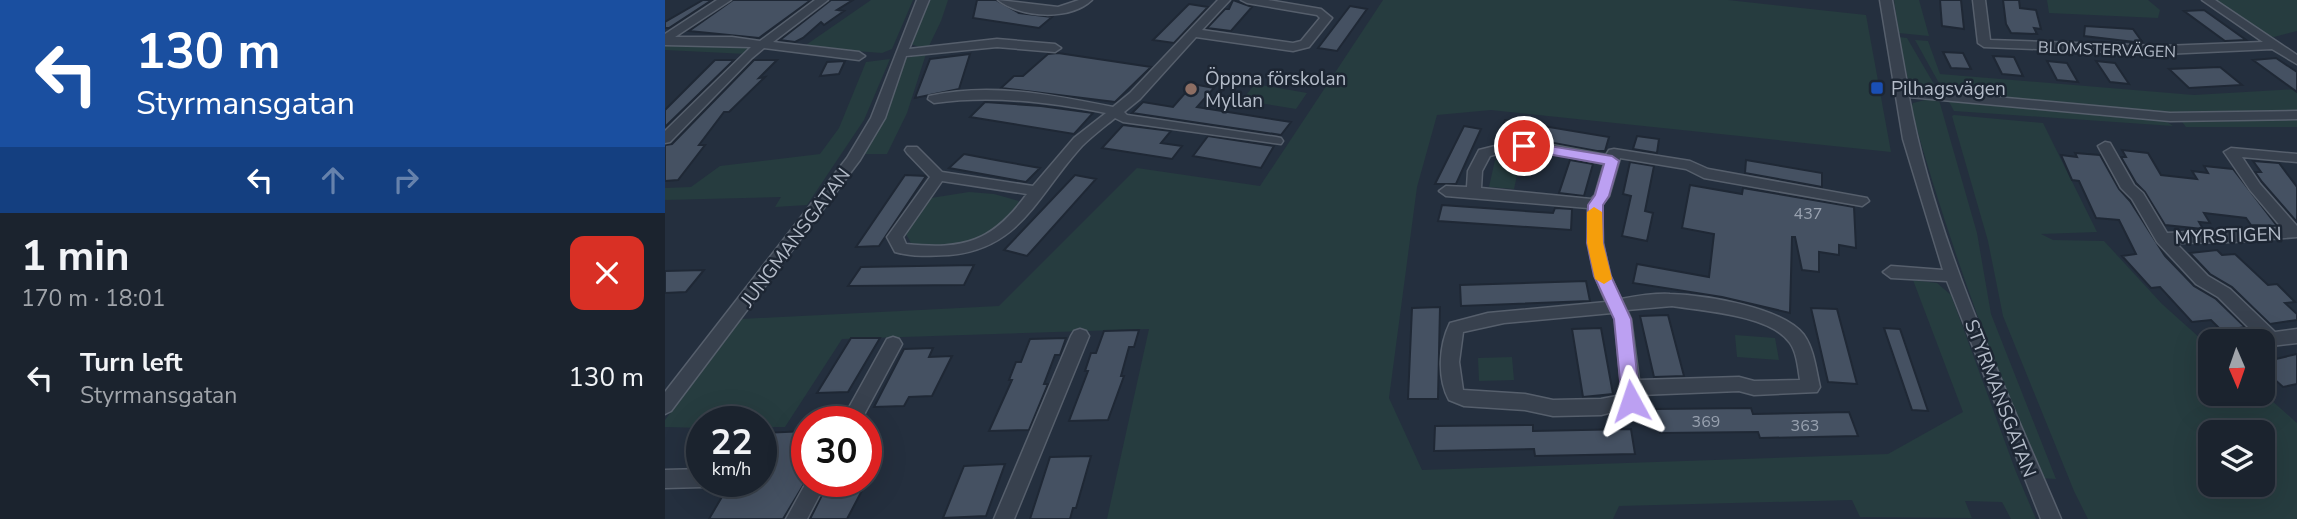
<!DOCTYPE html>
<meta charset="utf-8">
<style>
body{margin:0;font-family:"Nunito Sans",sans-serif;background:#282f3a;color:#f1f3f6;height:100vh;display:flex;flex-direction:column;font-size:26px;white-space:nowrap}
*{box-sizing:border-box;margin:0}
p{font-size:23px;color:#a0a4aa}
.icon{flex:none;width:38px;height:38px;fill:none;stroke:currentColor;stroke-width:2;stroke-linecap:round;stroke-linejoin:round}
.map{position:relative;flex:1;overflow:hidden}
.panel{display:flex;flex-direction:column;background:#1b232e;width:665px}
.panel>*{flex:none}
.hud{background:#1a4fa0;color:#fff;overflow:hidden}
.needle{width:46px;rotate:178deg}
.buttons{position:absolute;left:1533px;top:329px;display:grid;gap:14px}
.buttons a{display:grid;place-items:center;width:77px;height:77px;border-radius:14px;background:#1b232e;box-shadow:0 7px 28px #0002,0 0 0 2px #39404a;font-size:35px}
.speed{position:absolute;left:21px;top:406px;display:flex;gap:14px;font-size:35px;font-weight:700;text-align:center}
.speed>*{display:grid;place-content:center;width:91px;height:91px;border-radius:50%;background:#1b232e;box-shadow:0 7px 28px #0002,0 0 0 2px #39404a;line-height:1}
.speed small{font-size:18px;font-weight:400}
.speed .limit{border:10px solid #d22;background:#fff;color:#111}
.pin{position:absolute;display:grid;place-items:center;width:60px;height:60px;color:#fff;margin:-30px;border:4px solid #fff;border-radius:50%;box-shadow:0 2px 7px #0007}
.me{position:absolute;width:77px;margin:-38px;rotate:355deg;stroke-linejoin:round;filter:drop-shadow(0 0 5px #0008)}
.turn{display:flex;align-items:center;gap:24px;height:147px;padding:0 21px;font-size:32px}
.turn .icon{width:91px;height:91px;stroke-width:2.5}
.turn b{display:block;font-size:49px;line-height:60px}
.lanes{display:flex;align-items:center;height:66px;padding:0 21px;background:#0003;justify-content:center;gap:35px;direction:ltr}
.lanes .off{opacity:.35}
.round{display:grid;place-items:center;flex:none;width:74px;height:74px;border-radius:14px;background:#282f3a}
.summary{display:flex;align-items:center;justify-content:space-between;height:119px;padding:0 21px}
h1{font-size:42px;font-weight:700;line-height:52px}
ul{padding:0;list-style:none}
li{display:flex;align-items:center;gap:21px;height:91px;padding:0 21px}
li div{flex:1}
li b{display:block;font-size:26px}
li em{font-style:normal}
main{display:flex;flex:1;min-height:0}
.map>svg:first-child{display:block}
.green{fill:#263c3f;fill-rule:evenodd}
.building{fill:#455162;stroke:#1f2835;stroke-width:2}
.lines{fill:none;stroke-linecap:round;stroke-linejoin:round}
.street-casing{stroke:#565f6c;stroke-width:3}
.street{fill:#38414e;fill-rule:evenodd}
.route{fill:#bca0f2;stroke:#7a689d;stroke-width:2}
.slow{fill:#f59e0b}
.transit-dot{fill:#1a4fb4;stroke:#1d2633;stroke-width:2.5}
.education-dot{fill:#8d6e63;stroke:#1d2633;stroke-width:2.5}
.labels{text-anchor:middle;stroke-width:5;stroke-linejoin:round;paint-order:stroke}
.far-street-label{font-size:16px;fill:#b4bcc9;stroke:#1d2633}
.number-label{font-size:16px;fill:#98a1af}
.poi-label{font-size:19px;fill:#b4bcc9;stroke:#1d2633;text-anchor:start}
.street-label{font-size:19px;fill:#b4bcc9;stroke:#1d2633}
</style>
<main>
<section class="panel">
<div class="hud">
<div class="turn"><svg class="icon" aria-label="left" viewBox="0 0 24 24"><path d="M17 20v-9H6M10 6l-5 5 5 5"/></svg><div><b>130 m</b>Styrmansgatan</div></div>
<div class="lanes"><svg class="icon" aria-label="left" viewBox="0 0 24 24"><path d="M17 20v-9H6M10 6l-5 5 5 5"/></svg><svg class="icon off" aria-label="ahead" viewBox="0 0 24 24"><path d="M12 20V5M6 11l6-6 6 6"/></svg><svg class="icon off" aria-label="right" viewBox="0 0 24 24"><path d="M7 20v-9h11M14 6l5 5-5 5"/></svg></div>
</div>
<div class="summary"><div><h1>1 min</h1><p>170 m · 18:01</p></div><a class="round" style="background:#d93025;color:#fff"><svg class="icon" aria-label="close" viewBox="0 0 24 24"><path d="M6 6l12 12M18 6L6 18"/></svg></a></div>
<ul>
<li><svg class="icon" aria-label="left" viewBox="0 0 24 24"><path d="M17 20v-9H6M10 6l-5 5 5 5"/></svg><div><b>Turn left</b><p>Styrmansgatan</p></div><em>130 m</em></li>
</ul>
</section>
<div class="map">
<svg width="1632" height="519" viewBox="0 0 1632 519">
<rect width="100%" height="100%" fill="#242f3e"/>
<path class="green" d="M206,0H248L227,49L217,53L138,47Z
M264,0H283L276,21L264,46L254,47L246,44Z
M718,0H1063L1201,15L1226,152L826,110L772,115L752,187L724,398L757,470L1223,454L1298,412L1248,280L1272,283L1286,295L1351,472L1371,519H1346L1337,502L1300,501L1307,518L1195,517L1187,500L954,506L948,519H442L484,329L177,339L120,427H96V422H37V428L0,427V420L76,319L334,306L472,168L595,186Z
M1229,0H1254L1264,36L1234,33Z
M1382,0H1483L1495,10L1493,18L1384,13Z
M1550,0H1632V31L1609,37L1599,34Z
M1234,37L1242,38L1273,91L1252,87L1243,80Z
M1250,40L1263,41L1275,74L1529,95L1632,89V111L1499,112L1279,92Z
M0,42L92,45L81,54L0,50Z
M261,54L242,113L222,154H198L217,119L241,58Z
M225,59L199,120L142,205L110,207L116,197L0,200V188L26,187L55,166L155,154L174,128L201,62Z
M590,84L642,93L631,109L577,100Z
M1264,99L1274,100L1312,233L1326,314L1391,479L1376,478C1326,358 1281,235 1246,108L1248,103Z
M1283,100L1499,120L1508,126L1289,111Z
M1289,115L1378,123L1432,232L1376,234L1388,240L1439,241L1497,304L1545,347V394L1598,393L1632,423V519H1423L1409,491L1338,316L1323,241L1287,116ZM1545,432H1598V485H1545Z
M1632,120V127H1521L1517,122Z
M830,160L855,162L849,189L824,187Z
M304,192L329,194L354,201C330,249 294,245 247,245L241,234L266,198Z
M1070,335L1110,338L1114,360L1072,357Z
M847,357L849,380L814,381L813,358Z"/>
<path class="building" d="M38,0H47L4,28H0V22Z
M68,0H146L94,38L24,31Z
M166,0H188L172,10L179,11L159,25L156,22L138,38L130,42L115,40Z
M312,0H331L354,13L387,17L374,28L308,18Z
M568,0L587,7L566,31L542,28L560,9H564Z
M1275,0H1296L1299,29L1277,26Z
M1338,0H1354L1355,8L1371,10L1376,29L1369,28L1372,34L1346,33L1341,24Z
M524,4L543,7L509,43L488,40Z
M685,6L702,9L672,51L653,48Z
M1539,10L1581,40L1560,41L1519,11Z
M1420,26L1468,29L1478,43L1419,36Z
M1278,52L1298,53L1306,69L1286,68Z
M393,53L486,67L450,102L336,88L349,76H358L383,54Z
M305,54L294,89L250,98L265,59Z
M1328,56L1349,57L1358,76L1337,74Z
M1611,58L1632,72V92L1588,60Z
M50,60H69L0,127V110Z
M89,60H112L94,78L100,77L64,112H59L34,145H40L13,180L0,181V145L7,144Z
M180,61L174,74L155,76L162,62Z
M1382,61L1402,63L1413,82L1392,80Z
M1431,61L1450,63L1464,84L1445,82Z
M1555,67L1577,85L1524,88L1504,69Z
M528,84L549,88L532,107L626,122L616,135L467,113L478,102L508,107Z
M320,102L376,106L428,113L409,134L305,117Z
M840,120L860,123L944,137L940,151H932L834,133Z
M458,125L506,131L496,143L517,146L507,159L437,148Z
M799,126L816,129L791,184H770Z
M543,136L609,146L596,168L528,156Z
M972,136L994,139L992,153L968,149Z
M1457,150L1483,153L1496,175L1532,179L1527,171L1543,173L1539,166L1568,169L1612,226L1586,225L1581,218L1539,213L1545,223L1534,222L1538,229L1500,225L1480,192L1471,183L1456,157H1461Z
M1410,153L1435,155L1454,189L1465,201L1500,256L1529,286L1551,299L1580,327L1557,331L1546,320L1527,322L1495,287L1486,288L1457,256L1471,254L1454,220L1431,218L1414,181L1407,180L1396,155L1412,157Z
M299,154L336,161L375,168L361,182L284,168Z
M905,160L928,164L919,196L894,193Z
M1081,160L1157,173V187L1080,173Z
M1588,161L1614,163L1632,187V222L1597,182L1590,172H1596Z
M965,162L989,166L980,211L988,213L982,241L957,236L966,196L958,194Z
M240,175L261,176L214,246L191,247Z
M410,175L431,179L362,256L339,250Z
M1025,185L1077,194L1078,188L1189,207L1191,248L1174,245V255L1154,252V272L1137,270L1130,237H1127L1125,313L1057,297L968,283L972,264L1044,277L1049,234L1017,228Z
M777,205L888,213L890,208L907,209L906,230L773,221Z
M1552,250L1557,255L1570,254L1603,285L1612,284L1630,302L1620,303L1632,314V320L1605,324L1567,287L1545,274L1525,253Z
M309,265L299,285L183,286L196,267Z
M39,270L21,292L0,293V271Z
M921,281L925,301L796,306L795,285Z
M775,307L773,399H743L747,308Z
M1146,308L1172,309L1192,384L1163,382Z
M1003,315L1019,376L989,377L975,316Z
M936,328L948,394L918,397L907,329Z
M1219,328L1235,329L1263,411L1247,410Z
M474,330L469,347H464L456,376H459L443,420L404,421L423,371H420L426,353H431L439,331Z
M186,338H215L183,392L152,393Z
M401,338L395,355H390L379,384H383L364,430L324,431L347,380H344L351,362H356L365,339Z
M268,348L264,357L287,356L267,396L244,397L239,406L209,407L239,349Z
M1632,354V384L1618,387L1598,369V362Z
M1086,408L1088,414L1184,412L1193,436L1095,438L1093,432L995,433L990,409Z
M868,425V431L966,429L970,454L870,456L869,449L769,451L770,426Z
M142,431V479L118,519H44L65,483L96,481V433Z
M426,456L411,508H408L405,519H365L385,457Z
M340,464L321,516L278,518L299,466Z
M164,481H202L182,519H145Z"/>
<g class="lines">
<defs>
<path id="street" d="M52,0H66L10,37H67L95,41L150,0H163L108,42L194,52L200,56L194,60L99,48L87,58L5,142L0,143V131L86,47L0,45V34Z
M252,0H264L244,49L332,39L390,44L396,48L390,52L332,47L241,56L220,118L195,160L6,411L0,414V392L182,158L206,118Z
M333,0L393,7L414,0H427C405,21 356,18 333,0Z
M553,0H565L537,30L628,43L636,41L655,18L652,15L582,3L576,0H603L656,9L667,18L644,47L628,51L531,37L475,99L459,112L462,115L611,137L616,138L618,141L616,144L458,122L450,118C439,127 427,136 417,146C373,194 356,249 284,255C266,256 247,257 230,252L222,237L265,177L242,153L240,150L242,147H252L277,172L368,186L409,138L441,113C382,102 328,95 269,103L263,99L264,96C325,82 388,95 448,107L465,93ZM277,181L362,194C327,242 299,250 241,244L238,237Z
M1215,0H1227L1243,89L1505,113L1632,111V119L1505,121L1244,97C1270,240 1339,385 1396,519H1376L1282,281L1226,278L1218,272L1226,266L1278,270L1238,139Z
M1308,0H1320L1325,40L1499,46L1598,42L1537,0H1550L1632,55V64L1607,49L1499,54L1319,47L1313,43Z
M846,142L881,144L941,155L944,150L949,149L1025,161L1043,169L1202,198L1204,201L1197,206L1039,178L1021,169L955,158L944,196L937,205L938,243L945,276L956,299C972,296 989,293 1005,294C1039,295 1118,307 1139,335C1149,349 1151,370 1155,387L1152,392L1089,395L1074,391L975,395L972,406L936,415L888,416L860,410L799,406L784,400C772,378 774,345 785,323L823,313L941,302C925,268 922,245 923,208L781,196L774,191L781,186L802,187L803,171L814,150ZM846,150L881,152L939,164L930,195L926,199L816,188L817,171L825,156ZM1007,306C1038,311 1106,315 1125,343C1132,353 1133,368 1135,380L1089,381L1074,377L974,380L966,319L962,310ZM947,313L950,319L957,395L936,399L888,400L860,394L798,390L794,362L798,332L839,323Z
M1440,142L1445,143L1469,185L1478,193L1502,233L1617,228L1585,190L1559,152L1566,148L1632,154V162L1577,157L1595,184L1632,226V237L1569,242L1511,243L1543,276L1565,289L1610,332L1632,329V343L1606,346L1600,344L1553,297L1531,284L1492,242L1467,199L1456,188L1433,146Z
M415,329L421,331L424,336L349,519H329L406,336L409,331Z
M228,337L234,339L237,344L195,422H176L222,339Z
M37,469V481H45L44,484L37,487L0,488V470Z
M142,481H162L142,519H121Z"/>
</defs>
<use href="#street" class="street-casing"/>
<use href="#street" class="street"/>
</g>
<path class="route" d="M859,142L947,156L954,161L944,196L938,205V243L946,276L966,319L975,401L973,407L966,409L960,407L957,401L949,319L929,276L922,243L923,205L930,195L939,164L854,149L852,146Z"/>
<path class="slow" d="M929,207L937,212L938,243L947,279L939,284L930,279L922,243V212Z"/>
<rect class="transit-dot" x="1205" y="81" width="14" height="14" rx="3.5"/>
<circle class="education-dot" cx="526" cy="89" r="7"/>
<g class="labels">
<g class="far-street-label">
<text transform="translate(1442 49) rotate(2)" y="6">BLOMSTERVÄGEN</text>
</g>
<g class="number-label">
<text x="1143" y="219">437</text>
<text x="1041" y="427">369</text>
<text x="1140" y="431">363</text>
</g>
<g class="poi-label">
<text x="540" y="85">Öppna förskolan<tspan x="540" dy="22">Myllan</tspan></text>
<text x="1226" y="95">Pilhagsvägen</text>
</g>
<g class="street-label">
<text transform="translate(1563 235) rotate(-2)" y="7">MYRSTIGEN</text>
<text transform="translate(130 237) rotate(-53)" y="7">JUNGMANSGATAN</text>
<text transform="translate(1336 398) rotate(69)" y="7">STYRMANSGATAN</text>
</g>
</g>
</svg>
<div class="buttons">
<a><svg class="needle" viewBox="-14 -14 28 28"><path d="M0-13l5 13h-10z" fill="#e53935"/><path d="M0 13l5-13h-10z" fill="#a0a4aa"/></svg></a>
<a><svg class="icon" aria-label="layers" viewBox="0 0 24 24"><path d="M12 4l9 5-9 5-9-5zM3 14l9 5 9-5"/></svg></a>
</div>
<div class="speed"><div>22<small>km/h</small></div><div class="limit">30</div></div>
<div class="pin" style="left:859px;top:146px;background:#d93025"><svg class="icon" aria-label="arrive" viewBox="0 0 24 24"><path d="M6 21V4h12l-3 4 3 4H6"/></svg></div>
<svg class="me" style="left:966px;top:401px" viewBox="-20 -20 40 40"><path d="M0-17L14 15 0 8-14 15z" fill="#bca0f2" stroke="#fff" stroke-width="4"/></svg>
</div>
</main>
